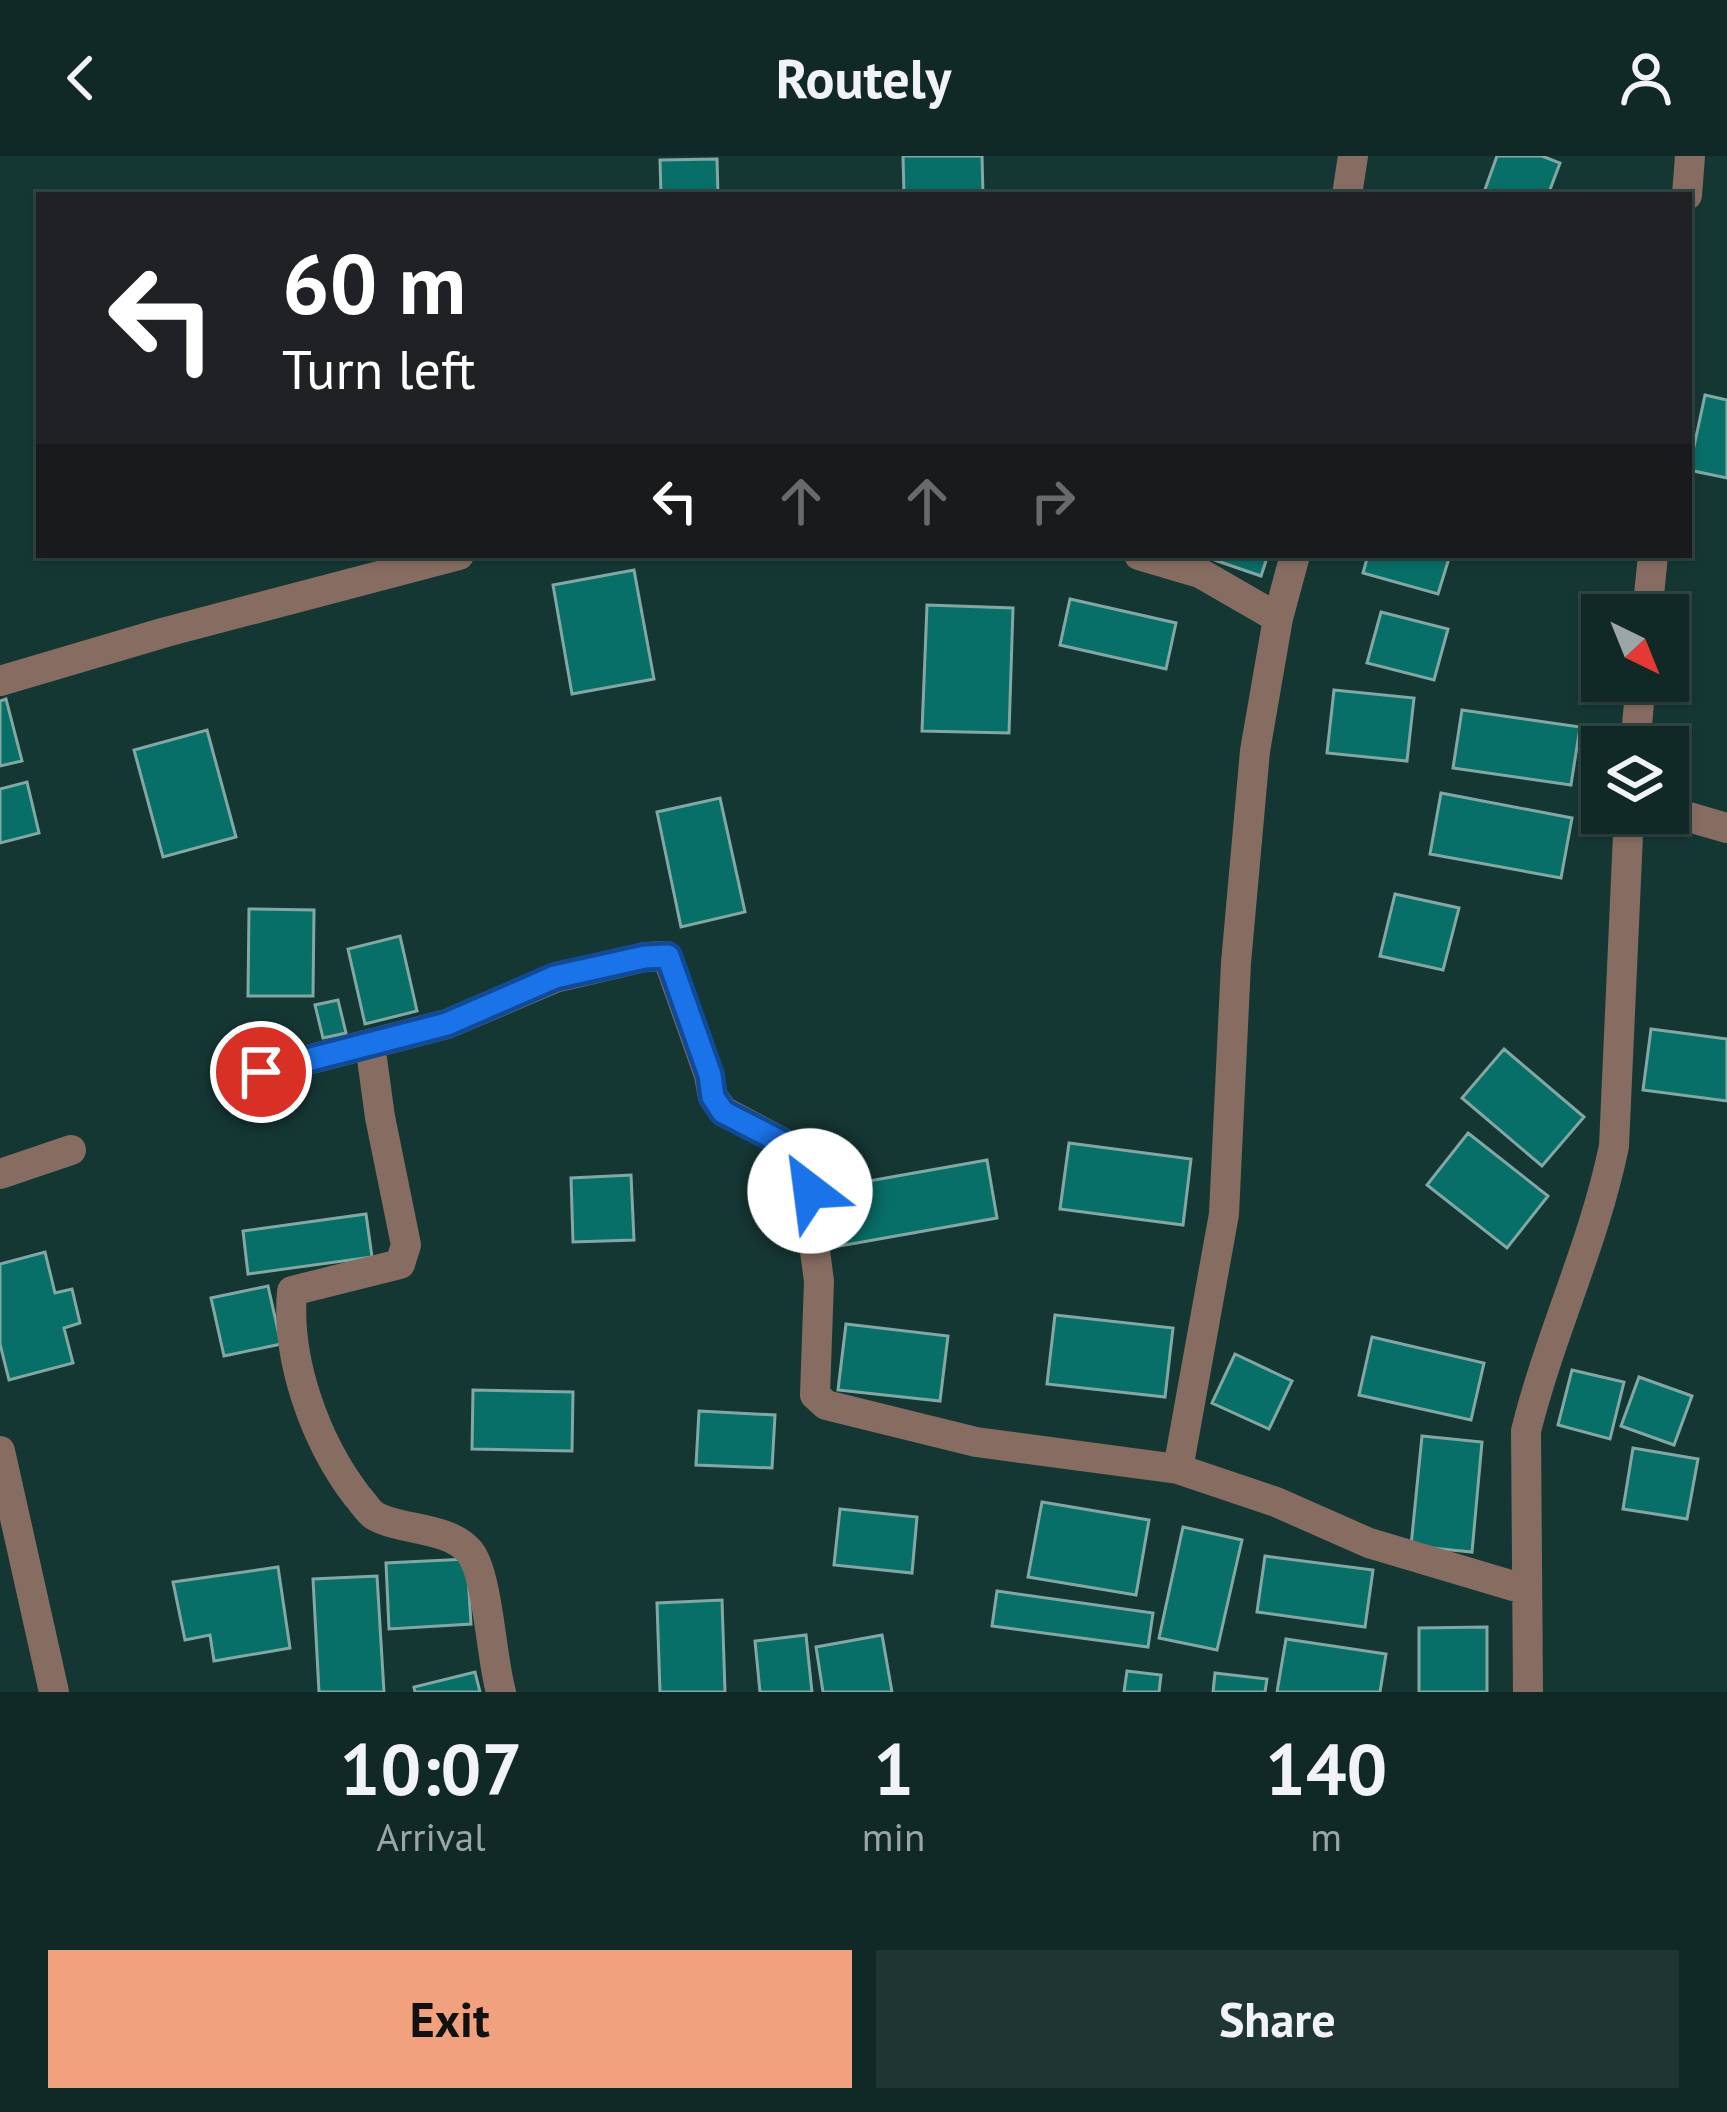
<!DOCTYPE html>
<style>
body{margin:0;font-family:"PT Sans",sans-serif;background:#1e3533;color:#f1f3f6;height:100vh;display:flex;flex-direction:column;font-size:45px;white-space:nowrap}
*{box-sizing:border-box;margin:0}
p{font-size:39px;color:#9ca6a7}
.icon{flex:none;width:66px;height:66px;fill:none;stroke:currentColor;stroke-width:2;stroke-linecap:round;stroke-linejoin:round}
.map{position:relative;height:1536px;overflow:hidden}
.sheet{display:flex;flex-direction:column;background:#102927;flex:1}
.sheet>*{flex:none}
.guide{position:absolute;left:36px;top:36px;width:1656px;height:366px;border-radius:0px;box-shadow:0 3px 9px #0004,0 0 0 3px #304544;background:#202124;color:#fff;overflow:hidden}
.needle{width:78px;rotate:137deg}
.fabs{position:absolute;left:1581px;top:438px;display:grid;gap:24px}
.fabs a{display:grid;place-items:center;width:108px;height:108px;border-radius:0px;background:#102927;box-shadow:0 3px 9px #0004,0 0 0 3px #304544;font-size:60px}
.pin{position:absolute;display:grid;place-items:center;width:102px;height:102px;color:#fff;margin:-51px;border:6px solid #fff;border-radius:50%;box-shadow:0 3px 12px #0007}
.me{position:absolute;width:132px;margin:-66px;rotate:330deg;stroke-linejoin:round;filter:drop-shadow(0 0 9px #0008)}
.turn{display:flex;align-items:center;gap:42px;height:252px;padding:0 48px;font-size:54px}
.turn .icon{width:156px;height:156px;stroke-width:2.5}
.turn b{display:block;font-size:84px;line-height:102px}
.lanes{display:flex;align-items:center;height:114px;padding:0 48px;background:#0003;justify-content:center;gap:60px;direction:ltr}
.lanes .off{opacity:.35}
.eta{display:flex;justify-content:space-evenly;align-items:center;height:204px;text-align:center}
.eta b{font-size:72px;font-weight:700;line-height:84px}
.button{display:flex;gap:24px;margin-top:auto;padding:24px 48px}
.button a{flex:1;height:138px;border-radius:0px;background:#f1a17d;color:#111;font-size:48px;font-weight:700;line-height:138px;text-align:center}
.button a+a{background:#1e3533;color:#f1f3f6}
header{display:flex;justify-content:space-between;align-items:center;height:156px;padding:0 48px;background:#102927;font-size:54px;font-weight:700}
.map>svg:first-child{display:block}
.building{fill:#076f68;stroke:#83a8a3;stroke-width:3}
.lines{fill:none;stroke-linecap:round;stroke-linejoin:round}
.minor{stroke:#876d61;stroke-width:30}
.route-casing{stroke:#114b97;stroke-width:30}
.route{stroke:#1a73e8;stroke-width:21}
</style>
<header><svg class="icon" aria-label="back" viewBox="0 0 24 24"><path d="M15 5l-7 7 7 7"/></svg>Routely<svg class="icon" aria-label="person" viewBox="0 0 24 24"><circle cx="12" cy="8" r="4"/><path d="M4 21q1-7 8-7t8 7"/></svg></header>
<div class="map">
<svg width="1727" height="1536" viewBox="0 0 1727 1536">
<rect width="100%" height="100%" fill="#153734"/>
<path class="building" d="M903,0H982L983,39H904Z
M1497,0H1542L1560,7L1548,39H1483Z
M717,3L718,39H661L660,4Z
M1705,239L1727,244V322L1689,314Z
M1200,399H1268L1261,420Z
M1368,399H1450L1438,438L1363,417Z
M634,414L654,523L572,538L553,429Z
M1070,443L1176,467L1166,513L1060,489Z
M927,449L1013,452L1009,577L922,575Z
M1381,456L1448,473L1434,524L1367,507Z
M1334,534L1414,542L1407,605L1327,597Z
M6,543L22,605L0,610V545Z
M1462,554L1580,571L1571,629L1453,612Z
M207,574L236,681L163,701L134,594Z
M27,626L39,677L0,687V633Z
M1441,637L1572,662L1561,722L1430,698Z
M720,642L745,756L681,771L657,656Z
M1395,738L1459,752L1443,814L1380,800Z
M249,753L314,754L313,840H248Z
M400,780L417,855L365,868L348,793Z
M338,844L346,877L323,882L315,849Z
M1651,873L1727,883V945L1643,934Z
M1504,893L1584,961L1542,1010L1462,942Z
M1468,977L1548,1040L1507,1092L1427,1029Z
M1069,987L1191,1003L1183,1069L1060,1053Z
M987,1004L997,1062L834,1091L824,1033Z
M631,1019L634,1084L573,1086L571,1022Z
M366,1058L372,1101L248,1118L243,1075Z
M45,1096L55,1137L72,1133L80,1167L64,1172L73,1207L9,1224L0,1188V1108Z
M268,1130L281,1188L224,1200L211,1142Z
M1055,1159L1173,1172L1165,1241L1047,1228Z
M846,1168L948,1180L940,1245L838,1234Z
M1372,1181L1484,1207L1471,1264L1359,1239Z
M1235,1198L1292,1225L1269,1273L1212,1247Z
M1572,1214L1624,1226L1610,1283L1558,1269Z
M1639,1221L1692,1240L1674,1289L1621,1270Z
M473,1234L573,1236L572,1295L472,1293Z
M699,1255L775,1259L772,1312L696,1309Z
M1422,1280L1482,1286L1472,1396L1411,1390Z
M1633,1292L1698,1303L1687,1363L1623,1353Z
M1042,1346L1149,1364L1136,1439L1028,1421Z
M840,1353L917,1361L912,1417L834,1409Z
M1183,1371L1242,1384L1217,1494L1159,1482Z
M1265,1400L1373,1414L1365,1471L1257,1456Z
M467,1403L471,1468L389,1473L386,1407Z
M278,1411L290,1492L214,1505L210,1479L185,1484L173,1426Z
M377,1420L384,1536H319L313,1423Z
M997,1435L1153,1457L1148,1491L992,1470Z
M722,1444L725,1536H660L657,1447Z
M1487,1471V1536H1419V1472Z
M806,1479L812,1536H760L755,1485Z
M882,1479L892,1536H823L816,1491Z
M1286,1483L1386,1498L1380,1536H1277Z
M1127,1515L1161,1519L1159,1536H1124Z
M475,1516L480,1536H415L414,1531Z
M1215,1517L1267,1523L1265,1536H1213Z"/>
<g class="lines">
<path class="minor" d="M1347,39L1353,0
M1687,39L1690,0
M1139,399L1200,417L1278,462
M1647,459L1653,399
M0,525L166,476L459,399
M1635,591L1641,525
M1668,655L1727,672
M370,888L380,961L406,1089L400,1108L292,1135C286,1204 315,1285 357,1340C363,1346 368,1356 375,1360C402,1375 447,1370 469,1395C488,1416 491,1502 501,1536
M261,916L447,868L555,822L645,801L667,800L709,919L713,941L723,955L787,989L803,1007L819,1125L815,1239L826,1249L976,1286L1178,1313L1276,1346L1369,1387L1527,1434
M0,1018L71,994
M0,1295L54,1536
M1178,1313L1224,1058L1236,807L1255,595L1278,462L1295,399
M1528,1536L1526,1275C1550,1178 1594,1088 1614,990L1629,657"/>
</g>
<g class="lines">
<defs>
<path id="route" d="M261,916L447,868L555,821L645,801L668,800L710,919L713,941L723,956L787,989L803,1007L810,1035"/>
</defs>
<use href="#route" class="route-casing"/>
<use href="#route" class="route"/>
</g>
</svg>
<div class="fabs">
<a><svg class="needle" viewBox="-14 -14 28 28"><path d="M0-13l5 13h-10z" fill="#e53935"/><path d="M0 13l5-13h-10z" fill="#9ca6a7"/></svg></a>
<a><svg class="icon" aria-label="layers" viewBox="0 0 24 24"><path d="M12 4l9 5-9 5-9-5zM3 14l9 5 9-5"/></svg></a>
</div>
<div class="pin" style="left:261px;top:916px;background:#d93025"><svg class="icon" aria-label="arrive" viewBox="0 0 24 24"><path d="M6 21V4h12l-3 4 3 4H6"/></svg></div>
<svg class="me" style="left:810px;top:1035px" viewBox="-20 -20 40 40"><circle r="19" fill="#fff"/><path d="M0-13L10 11 0 6-10 11z" fill="#1a73e8"/></svg>
<div class="guide">
<div class="turn"><svg class="icon" aria-label="left" viewBox="0 0 24 24"><path d="M17 20v-9H6M10 6l-5 5 5 5"/></svg><div><b>60 m</b>Turn left</div></div>
<div class="lanes"><svg class="icon" aria-label="left" viewBox="0 0 24 24"><path d="M17 20v-9H6M10 6l-5 5 5 5"/></svg><svg class="icon off" aria-label="ahead" viewBox="0 0 24 24"><path d="M12 20V5M6 11l6-6 6 6"/></svg><svg class="icon off" aria-label="ahead" viewBox="0 0 24 24"><path d="M12 20V5M6 11l6-6 6 6"/></svg><svg class="icon off" aria-label="right" viewBox="0 0 24 24"><path d="M7 20v-9h11M14 6l5 5-5 5"/></svg></div>
</div>
</div>
<section class="sheet">
<div class="eta">
<div><b>10:07</b><p>Arrival</p></div>
<div><b>1</b><p>min</p></div>
<div><b>140</b><p>m</p></div>
</div>
<div class="button"><a>Exit</a><a>Share</a></div>
</section>
